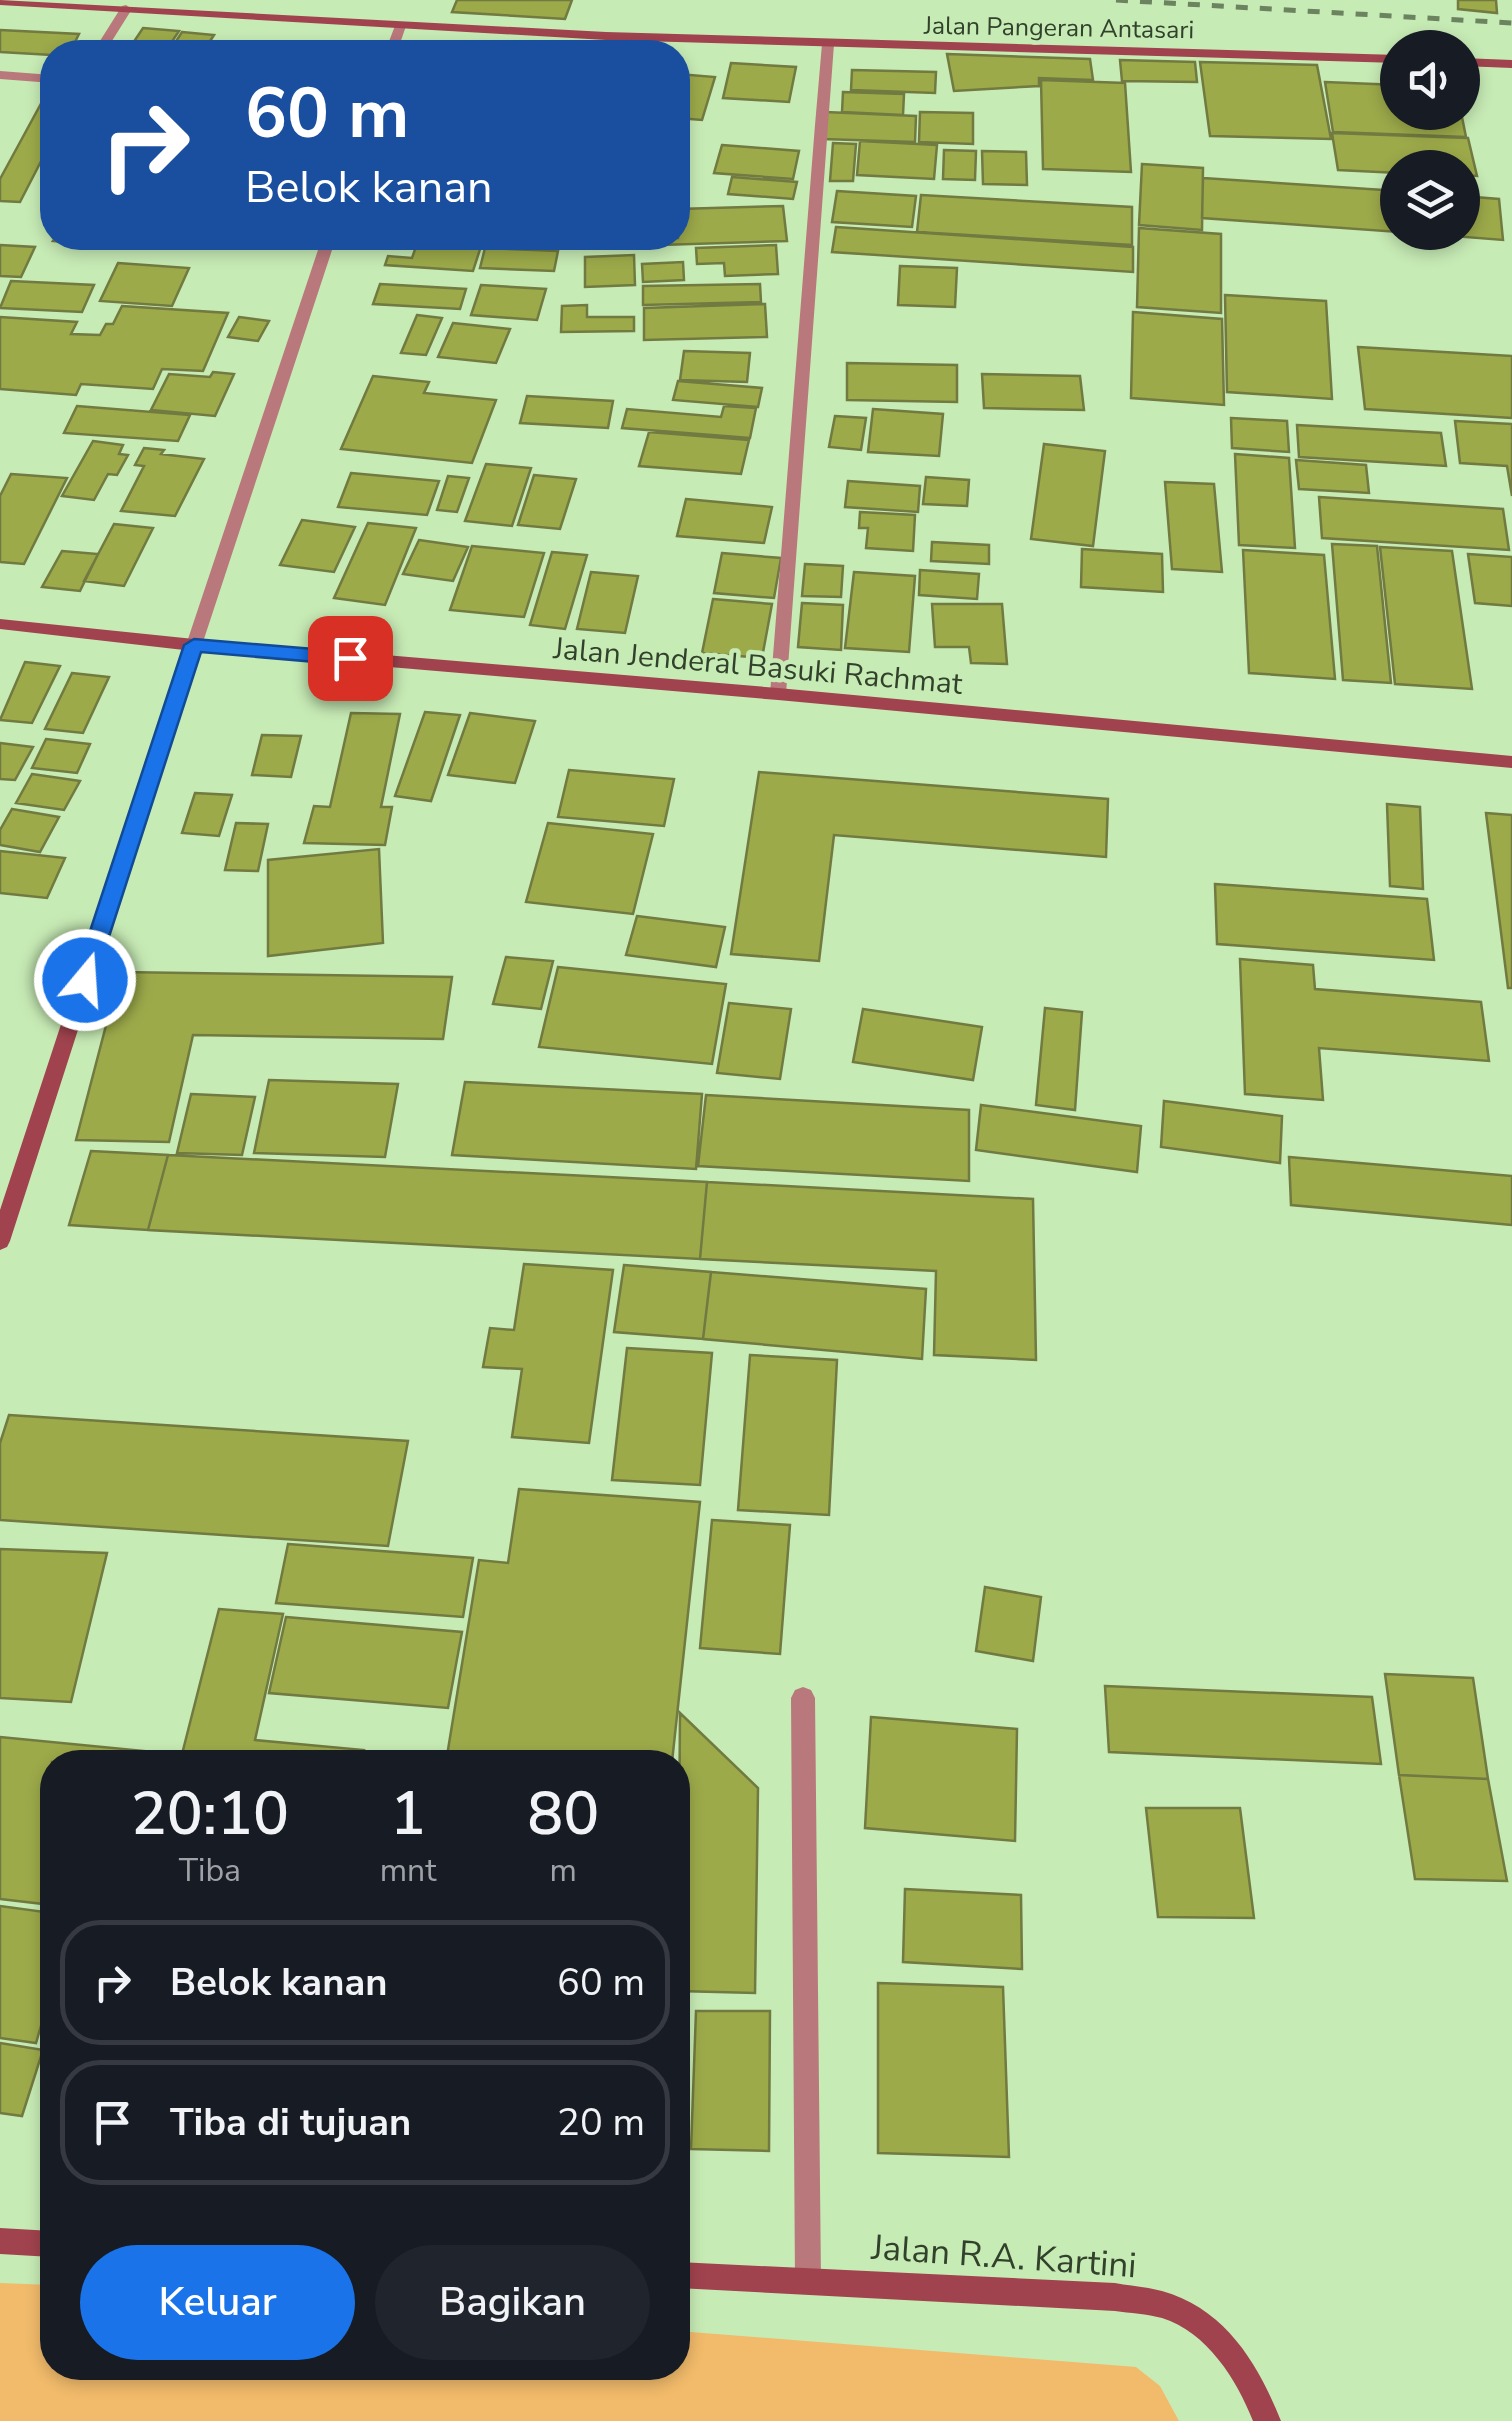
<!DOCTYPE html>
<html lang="id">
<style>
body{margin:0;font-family:"Nunito Sans",sans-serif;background:#20242c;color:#f1f3f6;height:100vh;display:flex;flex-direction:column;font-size:38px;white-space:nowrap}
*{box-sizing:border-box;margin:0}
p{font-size:32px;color:#9ea1a6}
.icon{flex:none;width:55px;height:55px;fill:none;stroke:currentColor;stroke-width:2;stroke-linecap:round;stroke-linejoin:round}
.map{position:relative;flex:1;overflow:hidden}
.details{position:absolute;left:40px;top:1750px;width:650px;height:630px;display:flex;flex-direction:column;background:#171b24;border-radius:40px;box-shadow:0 5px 15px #0003}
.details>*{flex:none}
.guide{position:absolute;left:40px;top:40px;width:650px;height:210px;border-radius:40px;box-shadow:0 5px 15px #0003;background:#1a4fa0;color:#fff;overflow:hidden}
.buttons{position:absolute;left:1380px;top:30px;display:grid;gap:20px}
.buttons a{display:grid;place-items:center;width:100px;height:100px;border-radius:50%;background:#171b24;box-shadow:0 5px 15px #0003;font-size:50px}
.pin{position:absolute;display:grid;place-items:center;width:85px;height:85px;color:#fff;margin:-42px;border-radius:20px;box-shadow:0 5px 15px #0006}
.me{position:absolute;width:110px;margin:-55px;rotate:18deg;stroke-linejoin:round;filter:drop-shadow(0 0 8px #0008)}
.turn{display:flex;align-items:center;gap:35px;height:210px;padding:0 40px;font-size:45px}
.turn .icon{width:130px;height:130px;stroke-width:2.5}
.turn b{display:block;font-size:70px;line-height:85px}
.eta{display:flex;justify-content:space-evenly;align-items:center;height:170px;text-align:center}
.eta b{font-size:60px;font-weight:600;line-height:70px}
.action{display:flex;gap:20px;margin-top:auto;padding:20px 40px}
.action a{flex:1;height:115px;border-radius:60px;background:#1a73e8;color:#fff;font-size:40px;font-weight:600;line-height:115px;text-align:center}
.action a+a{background:#20242c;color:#f1f3f6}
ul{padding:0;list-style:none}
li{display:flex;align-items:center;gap:30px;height:125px;margin:0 20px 15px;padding:0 20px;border:5px solid #363941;border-radius:40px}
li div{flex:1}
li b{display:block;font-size:38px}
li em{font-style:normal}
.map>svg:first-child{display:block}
.green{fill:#f2bb6b}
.building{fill:#9daa4a;stroke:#717a40;stroke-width:2.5}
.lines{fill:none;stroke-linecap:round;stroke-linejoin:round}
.lane{fill:#b9787c;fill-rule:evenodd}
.street{fill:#b9787c;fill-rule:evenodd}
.secondary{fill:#a0434e;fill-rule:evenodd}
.rail{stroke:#6c8360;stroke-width:5;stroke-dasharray:12 12;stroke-linecap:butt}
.route{fill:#1a73e8;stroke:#114b97;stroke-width:2.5}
.labels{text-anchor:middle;stroke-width:9;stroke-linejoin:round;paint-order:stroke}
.far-street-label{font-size:25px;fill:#32412b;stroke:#c7ebb5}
.street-label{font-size:30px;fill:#32412b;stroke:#c7ebb5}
.near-street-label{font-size:35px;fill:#32412b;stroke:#c7ebb5}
</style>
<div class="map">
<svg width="1512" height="2421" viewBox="0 0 1512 2421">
<rect width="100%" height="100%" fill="#c7ebb5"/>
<path class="green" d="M0,2283L52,2285V2368H678V2331L1136,2367L1160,2386L1179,2421H0Z"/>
<path class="building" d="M457,0H572L565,19L452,12Z
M1458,0H1496L1497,13L1458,9Z
M143,28L179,31L165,52H127Z
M0,30L79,34L70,52L52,55L0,52Z
M182,32L214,35L203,52H169Z
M274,44L346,50L270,52Z
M947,54L1090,59L1093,80L1039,78V86L954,91Z
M1120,60L1195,62L1197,82L1122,81Z
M1200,62L1317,65L1331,139L1210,136Z
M731,63L796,67L789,102L723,98Z
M852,70L936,72L935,93L851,90Z
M678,74L715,77L702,120L678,118Z
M1041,80L1125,83L1131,172L1043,169Z
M1325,82L1398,85V112H1461L1466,137L1333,132Z
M843,92L904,94L903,115L842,112Z
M43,100H52V140L20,202L0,201V179Z
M825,112L916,116L915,142L823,139Z
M920,112L973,113V144L919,142Z
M1332,133L1468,138L1477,176L1462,175V168H1398V173L1338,170Z
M860,141L937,145L934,179L857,175Z
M833,143L856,144L853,181H830Z
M722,145L799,151L793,179L714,173Z
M944,150L976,151L975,180L943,179Z
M982,151L1026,152L1027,185L983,184Z
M1142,164L1203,168L1202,230L1139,225Z
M732,177L797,182L793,199L728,194Z
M1203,178L1398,191V232L1202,218Z
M837,191L916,196L912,227L832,222Z
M921,195L1132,207V245L917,232Z
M1462,196L1499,199L1503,240L1402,232H1462Z
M783,206L787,241L661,245V238H678V209Z
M836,227L1133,247V272L832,252Z
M1139,228L1221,234V313L1137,307Z
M55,238H130L125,248L53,241Z
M419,238H441L483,240L473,271L385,265L388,256L412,258Z
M0,245L35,247L21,277L0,276Z
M776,245L778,274L725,276L724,263L697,264L696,248Z
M485,248L558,251L554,271L480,268Z
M634,255L635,285L585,287V257Z
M683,262L684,280L643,282L642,264Z
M118,263L189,268L172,306L100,301Z
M900,266L957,268L955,307L898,305Z
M11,281L94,285L82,312L0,308Z
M380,284L466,289L460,309L373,304Z
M760,284L761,302L643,305V286Z
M481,285L546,289L537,320L471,315Z
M1225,295L1326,301L1332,399L1227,392Z
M765,304L767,337L644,340V308Z
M587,305V317H634V331L561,332L562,306Z
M122,306L228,313L203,371L162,369L153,389L81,384L76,395L0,389V317L77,322L71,334L100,335L106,324H113Z
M1133,312L1222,319L1224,405L1131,398Z
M417,315L442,318L426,355L401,353Z
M239,317L269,321L258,341L228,337Z
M453,323L510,329L496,363L438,357Z
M1358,347L1512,356V418L1365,409Z
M684,351L750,353L747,382L680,380Z
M847,363L957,365V402L847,400Z
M213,372L234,374L215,416L151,410L169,374L210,377Z
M982,374L1080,376L1084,410L984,408Z
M373,376L429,382L424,393L496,400L472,463L341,449Z
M678,381L762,388L758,407L673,400Z
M527,396L613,401L608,428L520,423Z
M77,406L190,415L178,441L64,433Z
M724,406L756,408L750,438L622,428L627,409L721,417Z
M873,409L943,414L939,456L868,452Z
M835,416L866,418L861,450L829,447Z
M1231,418L1287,421L1289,452L1232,448Z
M1455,421L1512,424V496L1507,466L1460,463Z
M1297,425L1441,433L1446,466L1299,457Z
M649,432L749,440L741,474L639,466Z
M93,441L123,445L119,454L128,455L117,475L108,474L94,500L62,496Z
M1044,444L1105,451L1093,546L1031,539Z
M144,448L164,450L161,454L204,459L175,516L121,511L144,466L135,465Z
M1235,454L1289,458L1295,548L1239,545Z
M1296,460L1366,465L1369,493L1299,489Z
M486,464L531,468L512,526L465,521Z
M351,473L439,481L427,515L338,507Z
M11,474L67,478L24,564L0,562V496Z
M534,475L576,479L560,529L518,525Z
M448,476L469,478L457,512L437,510Z
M926,477L969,480L967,506L923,504Z
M848,481L920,486L918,512L845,507Z
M1165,482L1214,484L1222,572L1172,569Z
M1319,497L1503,509L1509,550L1322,538Z
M686,499L772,507L764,543L677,536Z
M860,512L915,515L913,551L866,548L868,528H859Z
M302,520L355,527L334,572L280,565Z
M368,523L416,528L385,605L334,598Z
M114,524L153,528L124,586L84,581Z
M419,540L468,547L453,581L403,574Z
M932,542L989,545V564L931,561Z
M1332,544L1377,546L1391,683L1343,680Z
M472,546L544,553L524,617L450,610Z
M1380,547L1452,551L1472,689L1395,684Z
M1082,549L1162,554L1163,592L1081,587Z
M1243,550L1324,555L1335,679L1249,673Z
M62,551L98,554L80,591L42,587Z
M552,552L587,555L565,629L530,625Z
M722,553L781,558L774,598L714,593Z
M1468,554L1512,557V606L1475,603Z
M805,564L843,566L841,597L802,596Z
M920,570L979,574L977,599L919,595Z
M591,572L638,576L625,633L577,629Z
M854,572L915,576L909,652L845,648Z
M713,599L772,604L762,658L702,653Z
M802,603L843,605L841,650L798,647Z
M932,604H1002L1007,664L971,663L969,647H935Z
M25,662L60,666L32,723L0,720Z
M72,673L109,677L83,733L45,729Z
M425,712L460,715L431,801L395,796Z
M351,713L400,714L381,807H392L385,845L304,843L314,806L330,807Z
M470,713L535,721L515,783L448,775Z
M262,735L301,736L291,777L252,775Z
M46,739L90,744L77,773L32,768Z
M0,743L33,747L15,780L0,779Z
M569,770L674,779L664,826L558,817Z
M759,772L1108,799L1106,857L834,835L819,961L731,954Z
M32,774L80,781L64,810L16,803Z
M195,793L232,795L219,836L182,833Z
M1387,804L1420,807L1423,889L1390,886Z
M12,809L59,817L40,852L0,845V830Z
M1486,813L1512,815V988H1508Z
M236,823L268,824L258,871L225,870Z
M548,823L653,834L633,914L526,902Z
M379,849L383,943L268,956V860Z
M0,851L65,858L47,898L0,893Z
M1215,884L1427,899L1434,960L1217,944Z
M637,916L725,927L716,967L626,955Z
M506,957L553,961L541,1009L493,1004Z
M1240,959L1313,965L1315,989L1481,1002L1489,1061L1319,1048L1323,1100L1245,1094Z
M558,967L726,984L712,1064L539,1047Z
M120,972L452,977L443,1039L193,1035L169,1142L76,1140Z
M729,1003L791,1009L780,1079L717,1073Z
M1045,1008L1082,1012L1075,1110L1036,1105Z
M863,1009L982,1027L973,1080L853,1062Z
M269,1080L398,1084L385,1157L254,1153Z
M465,1082L702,1094L696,1169L452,1155Z
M191,1094L255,1097L242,1155L177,1153Z
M706,1095L969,1110V1181L698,1166Z
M1164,1101L1282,1116L1280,1163L1161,1147Z
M981,1105L1141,1126L1137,1172L976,1150Z
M91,1151L168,1155L148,1230L69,1225Z
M168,1155L707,1182L700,1259L148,1230Z
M1289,1157L1512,1176V1225L1291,1205Z
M707,1182L1033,1199L1036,1360L934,1355L936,1271L700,1259Z
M524,1264L613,1270L589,1443L512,1437L522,1369L483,1367L490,1328L514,1330Z
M624,1265L711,1272L703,1339L614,1332Z
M711,1272L926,1289L922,1359L703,1339Z
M627,1348L712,1353L700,1485L612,1480Z
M750,1355L837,1360L829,1515L738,1510Z
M9,1415L408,1441L388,1546L0,1520V1443Z
M519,1489L700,1502L672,1762H446L479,1560L508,1563Z
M712,1520L790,1525L780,1654L700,1648Z
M288,1544L473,1558L463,1617L276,1603Z
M0,1549L107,1553L71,1702L0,1698Z
M985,1587L1041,1597L1033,1661L976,1651Z
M219,1609L283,1614L255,1740L364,1750L362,1762H180Z
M286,1617L462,1632L448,1708L269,1693Z
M1385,1674L1473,1678L1488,1779L1399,1775Z
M1105,1686L1372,1697L1381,1764L1109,1752Z
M680,1713L758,1788L755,1993L678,1991Z
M871,1717L1017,1729L1015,1841L865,1828Z
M0,1737L175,1754L172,1762H52V1905L0,1899Z
M1399,1775L1488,1779L1507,1881L1415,1879Z
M1146,1808H1240L1254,1918L1158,1917Z
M905,1889L1021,1895L1022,1969L903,1962Z
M0,1906L52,1913V1988L36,2043L0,2038Z
M878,1983L1003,1987L1009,2157L878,2153Z
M696,2011H770L769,2151L691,2149Z
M0,2043L43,2050L22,2116L0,2113Z"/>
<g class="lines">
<path class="lane" d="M126,5L132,9L105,52H93L122,6Z
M0,71L52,75V83L0,79Z"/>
<path class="street" d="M396,23L406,26L397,52H385Z
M828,40L834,44L786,694L778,700L770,694L815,125L822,44Z
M322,238H336L202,645L194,651L188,649L186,645Z
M803,1687L811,1690L815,1698L821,2281L818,2291L808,2294L798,2291L795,2281L791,1698L795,1690Z"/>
<path class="secondary" d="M0,0L606,32L1398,55V63L606,40L0,5Z
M1462,58L1512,60V68L1462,66Z
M0,619L194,639L778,688L1512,756V768L778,700L200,651L10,1241L7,1247L0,1250V1210L184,650L0,629Z
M0,2228L52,2231V2257L0,2254Z
M678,2262L1115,2283C1131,2286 1147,2287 1162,2291C1226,2309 1258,2364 1281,2421H1253C1237,2380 1207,2332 1162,2318C1147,2314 1130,2313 1115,2311L678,2288Z"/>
<path class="rail" d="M1116,0L1512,23"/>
</g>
<path class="route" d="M194,639L350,652L359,658L350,665L201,652L95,980L85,989L77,986L74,980L184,645Z"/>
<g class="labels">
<g class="far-street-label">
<text transform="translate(1059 27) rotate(1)" y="9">Jalan Pangeran Antasari</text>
</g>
<g class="street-label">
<text transform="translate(758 666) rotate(5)" y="10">Jalan Jenderal Basuki Rachmat</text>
</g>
<g class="near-street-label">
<text transform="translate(1004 2256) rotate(4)" y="12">Jalan R.A. Kartini</text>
</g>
</g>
</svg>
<div class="buttons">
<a><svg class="icon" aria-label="sound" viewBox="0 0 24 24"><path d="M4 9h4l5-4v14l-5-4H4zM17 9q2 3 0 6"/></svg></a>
<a><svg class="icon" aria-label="layers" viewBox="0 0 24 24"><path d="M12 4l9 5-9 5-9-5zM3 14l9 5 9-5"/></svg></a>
</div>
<div class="pin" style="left:350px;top:658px;background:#d93025"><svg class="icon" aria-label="arrive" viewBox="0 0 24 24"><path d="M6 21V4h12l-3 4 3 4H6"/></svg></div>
<svg class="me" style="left:85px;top:980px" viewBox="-20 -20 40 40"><circle r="17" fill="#1a73e8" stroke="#fff" stroke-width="3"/><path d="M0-11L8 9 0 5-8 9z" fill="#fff"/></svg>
<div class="guide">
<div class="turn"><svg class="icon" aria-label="right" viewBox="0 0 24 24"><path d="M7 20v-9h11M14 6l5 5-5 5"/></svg><div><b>60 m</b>Belok kanan</div></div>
</div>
<section class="details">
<div class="eta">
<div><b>20:10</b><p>Tiba</p></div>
<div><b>1</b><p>mnt</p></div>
<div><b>80</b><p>m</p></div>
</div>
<ul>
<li><svg class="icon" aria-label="right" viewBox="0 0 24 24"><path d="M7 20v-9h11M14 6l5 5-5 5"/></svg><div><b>Belok kanan</b></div><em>60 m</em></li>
<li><svg class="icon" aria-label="arrive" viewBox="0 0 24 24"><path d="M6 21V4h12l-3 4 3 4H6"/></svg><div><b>Tiba di tujuan</b></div><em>20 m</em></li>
</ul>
<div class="action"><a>Keluar</a><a>Bagikan</a></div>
</section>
</div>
